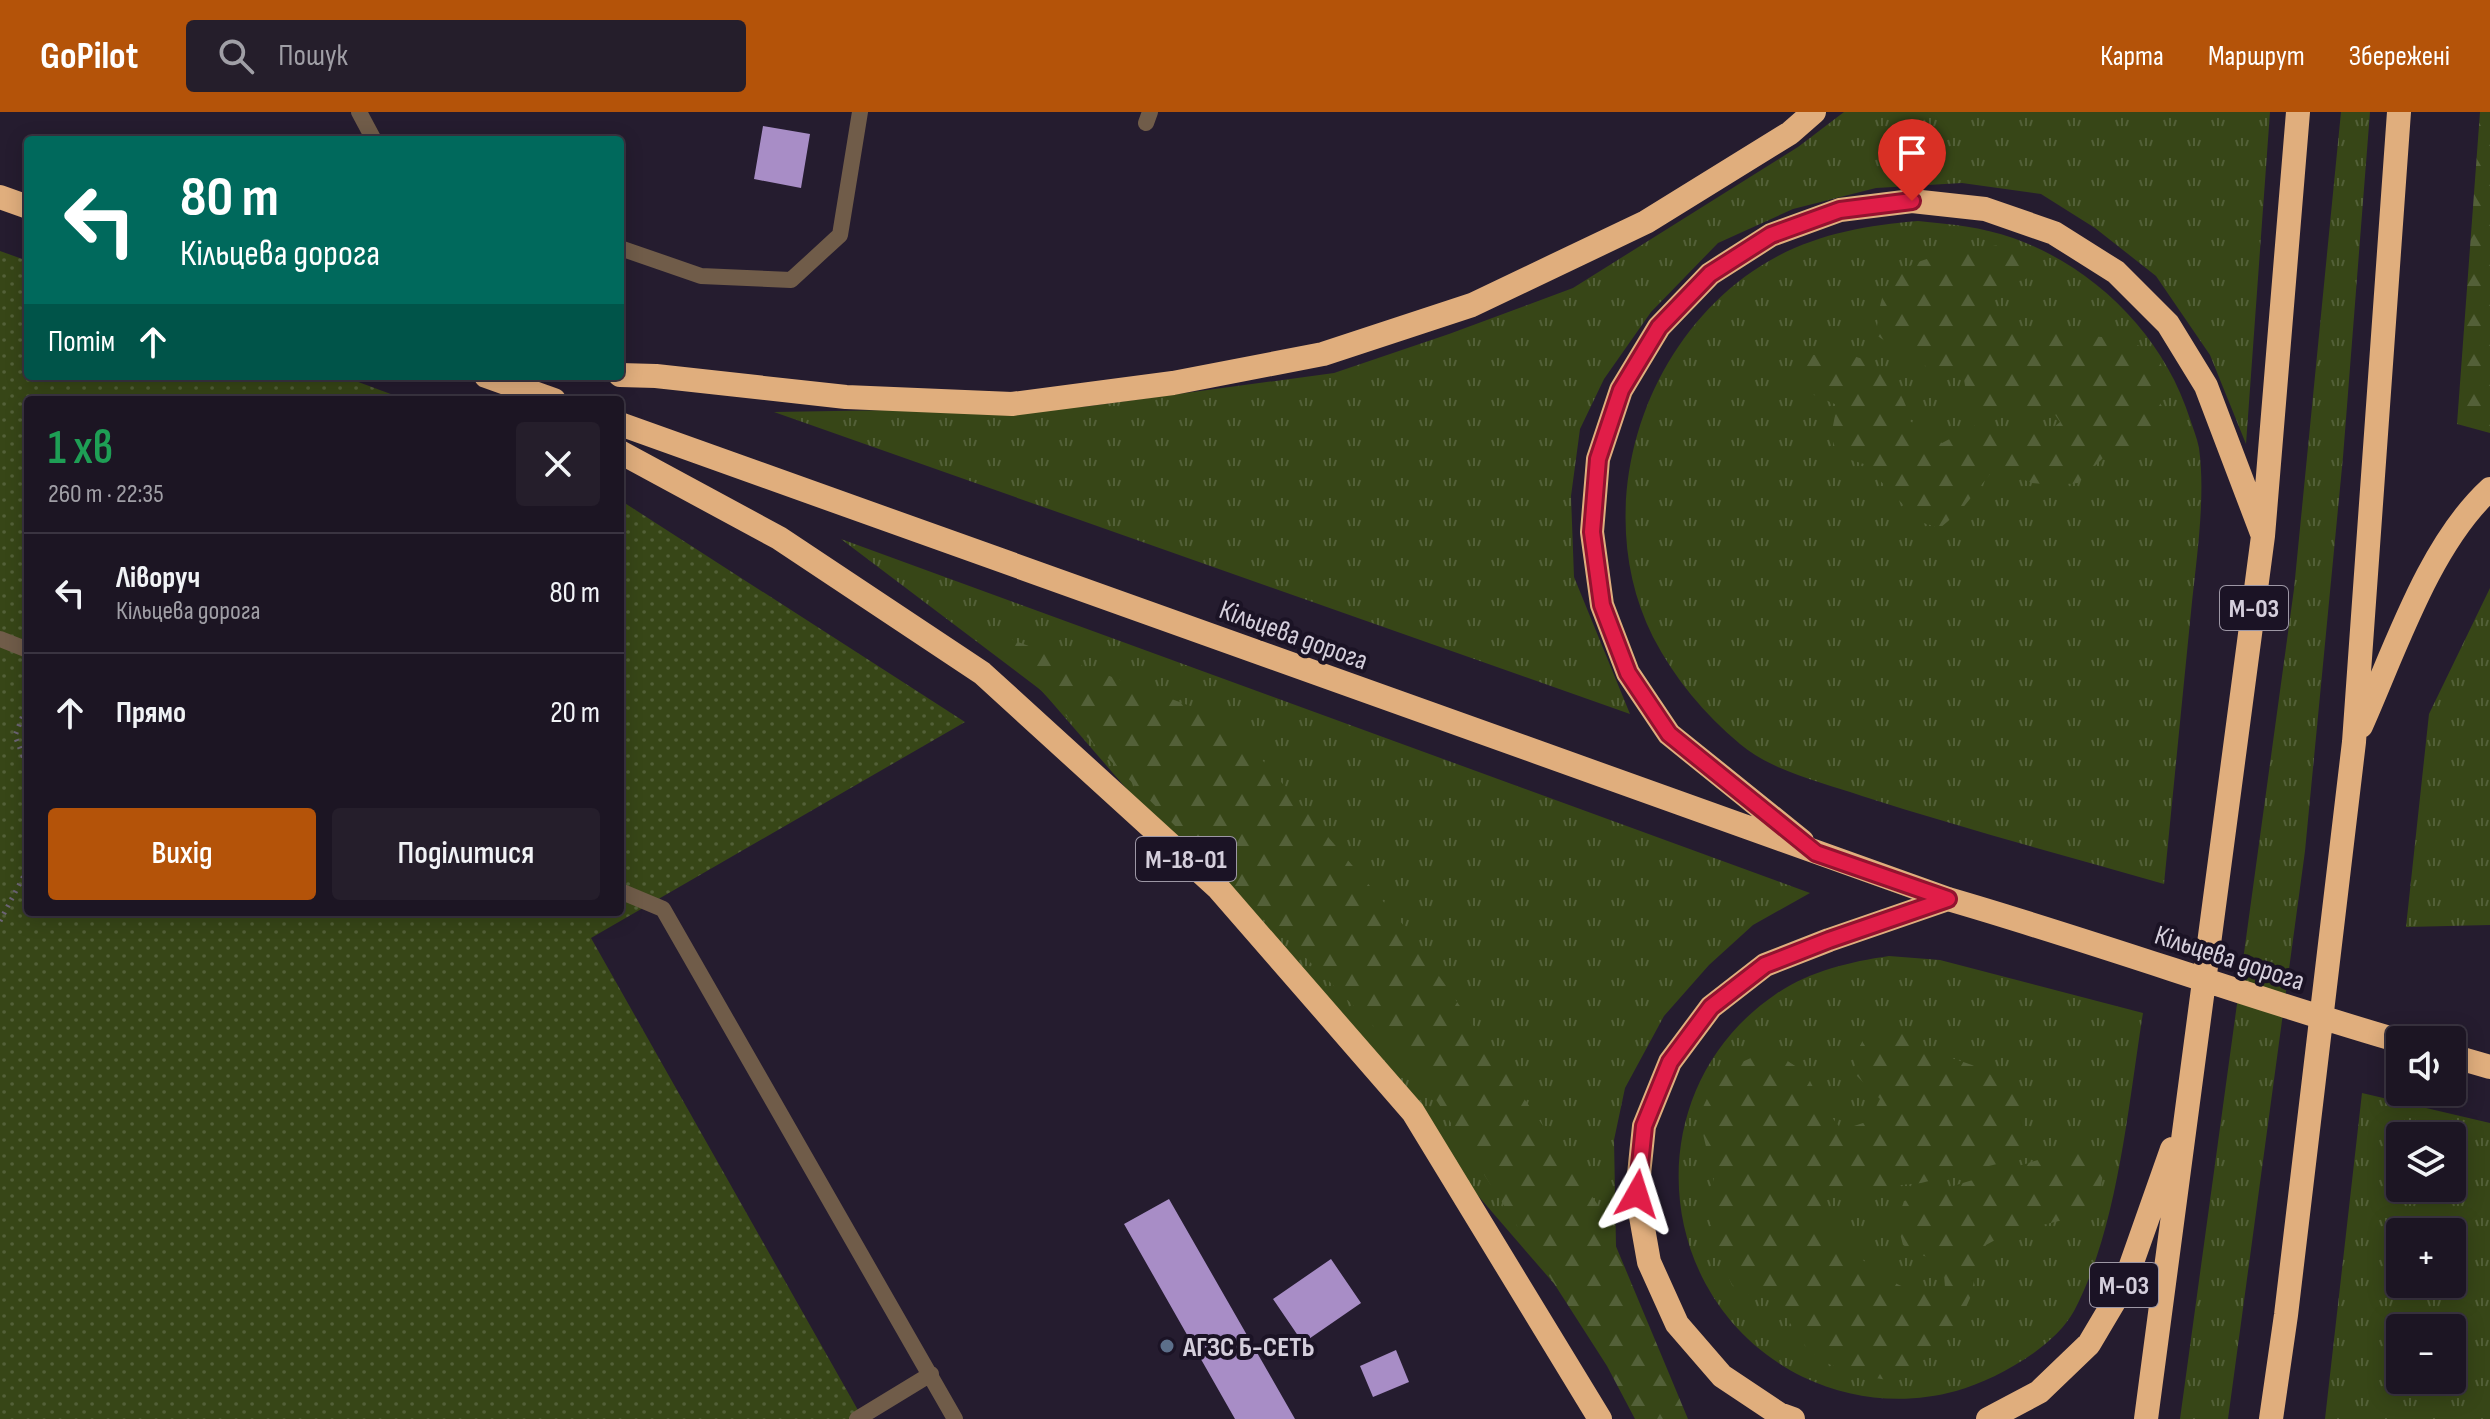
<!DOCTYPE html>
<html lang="uk">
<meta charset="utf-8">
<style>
body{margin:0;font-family:"Sofia Sans Condensed",sans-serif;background:#251e2b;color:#f1f3f6;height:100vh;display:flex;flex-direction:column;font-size:30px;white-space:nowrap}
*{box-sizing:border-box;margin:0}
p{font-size:26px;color:#a09fa6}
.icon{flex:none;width:44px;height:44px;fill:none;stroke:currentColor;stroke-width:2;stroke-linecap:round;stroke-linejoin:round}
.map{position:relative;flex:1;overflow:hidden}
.side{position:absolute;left:24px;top:284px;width:600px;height:520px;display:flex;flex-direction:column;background:#1c1523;border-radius:8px;box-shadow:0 4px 20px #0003,0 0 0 2px #3a3441}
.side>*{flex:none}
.hud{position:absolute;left:24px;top:24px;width:600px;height:244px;border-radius:8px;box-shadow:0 4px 20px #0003,0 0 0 2px #3a3441;background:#00695c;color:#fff;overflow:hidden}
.controls{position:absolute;left:2386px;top:914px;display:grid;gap:16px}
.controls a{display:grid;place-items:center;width:80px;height:80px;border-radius:8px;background:#1c1523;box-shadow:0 4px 20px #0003,0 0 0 2px #3a3441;font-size:40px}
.pin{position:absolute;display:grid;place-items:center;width:68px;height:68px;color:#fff;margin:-82px -34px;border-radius:50% 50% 50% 0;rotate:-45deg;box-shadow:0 0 8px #0007}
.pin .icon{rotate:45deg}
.me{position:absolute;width:88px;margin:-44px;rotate:6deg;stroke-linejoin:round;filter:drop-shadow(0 0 6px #0008)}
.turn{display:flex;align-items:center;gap:28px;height:168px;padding:0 24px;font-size:36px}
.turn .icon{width:104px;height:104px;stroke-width:2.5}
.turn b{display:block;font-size:56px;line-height:68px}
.then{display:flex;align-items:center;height:76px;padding:0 24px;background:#0003;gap:16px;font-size:30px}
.round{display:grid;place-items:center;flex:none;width:84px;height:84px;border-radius:8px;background:#251e2b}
.head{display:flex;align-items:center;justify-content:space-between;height:136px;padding:0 24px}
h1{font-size:48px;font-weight:600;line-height:60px;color:#1e9e55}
.cta{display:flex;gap:16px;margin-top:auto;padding:16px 24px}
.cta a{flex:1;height:92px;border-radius:8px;background:#b45309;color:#fff;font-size:32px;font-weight:600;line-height:92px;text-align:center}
.cta a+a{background:#251e2b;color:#f1f3f6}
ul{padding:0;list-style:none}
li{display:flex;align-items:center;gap:24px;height:120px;padding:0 24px;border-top:2px solid #3a3441}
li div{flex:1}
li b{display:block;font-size:30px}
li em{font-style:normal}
header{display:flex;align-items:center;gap:48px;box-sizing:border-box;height:112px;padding:0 40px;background:#b45309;color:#fff}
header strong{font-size:38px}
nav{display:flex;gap:44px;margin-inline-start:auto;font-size:28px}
.search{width:560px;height:72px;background:#251e2b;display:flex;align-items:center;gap:20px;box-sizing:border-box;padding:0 28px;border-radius:8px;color:#a09fa6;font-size:30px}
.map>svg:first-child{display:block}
.grass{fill:url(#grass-tufts);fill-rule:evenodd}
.forest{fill:url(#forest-firs)}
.park{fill:url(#park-dots)}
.building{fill:#a88dc6}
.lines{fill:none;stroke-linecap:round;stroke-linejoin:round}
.path{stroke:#6c6475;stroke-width:5;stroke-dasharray:2 6;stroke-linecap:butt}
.lane{stroke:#705c49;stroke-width:16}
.street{stroke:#705c49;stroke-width:16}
.highway{stroke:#e0ae7d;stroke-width:24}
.route-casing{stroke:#92132f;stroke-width:20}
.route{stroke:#e11d48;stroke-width:14}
.service-dot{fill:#5c6f8a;stroke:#1b1325;stroke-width:3}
.labels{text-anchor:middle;stroke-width:8;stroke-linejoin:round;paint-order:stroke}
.shield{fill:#1b1325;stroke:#9d97a5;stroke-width:2}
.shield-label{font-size:26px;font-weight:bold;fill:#d5cfdc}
.street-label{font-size:28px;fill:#d5cfdc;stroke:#1b1325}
.poi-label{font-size:28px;font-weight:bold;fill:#d5cfdc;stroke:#1b1325;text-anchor:start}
</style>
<header>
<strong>GoPilot</strong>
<div class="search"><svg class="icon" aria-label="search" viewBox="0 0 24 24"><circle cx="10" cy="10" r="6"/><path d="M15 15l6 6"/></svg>Пошук</div>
<nav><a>Карта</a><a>Маршрут</a><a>Збережені</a></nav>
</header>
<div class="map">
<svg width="2490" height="1307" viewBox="0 0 2490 1307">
<defs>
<pattern id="grass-tufts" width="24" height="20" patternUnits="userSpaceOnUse" patternTransform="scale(2)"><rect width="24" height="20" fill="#374617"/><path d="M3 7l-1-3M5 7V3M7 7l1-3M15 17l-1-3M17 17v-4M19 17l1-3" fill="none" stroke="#536038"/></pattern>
<pattern id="forest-firs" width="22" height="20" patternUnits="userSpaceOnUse" patternTransform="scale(2)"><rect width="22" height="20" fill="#374617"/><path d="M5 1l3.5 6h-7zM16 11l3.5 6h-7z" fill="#536038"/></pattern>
<pattern id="park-dots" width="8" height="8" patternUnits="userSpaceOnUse" patternTransform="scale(2)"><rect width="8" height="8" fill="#374617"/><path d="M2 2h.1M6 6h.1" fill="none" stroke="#536038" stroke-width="1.8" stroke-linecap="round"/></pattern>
</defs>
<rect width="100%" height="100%" fill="#251c2f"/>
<path class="grass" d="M1844,0H2270L2246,332L2210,243L2156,164L2095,116L2041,82L1962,71L1876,76L1793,97L1718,131L1651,200L1604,267L1580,317L1571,384L1574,465L1630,602L774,300L1082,295L1334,261L1449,222L1573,176L1798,35Z
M2341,0H2370L2343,345L2305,739L2228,1307H2180L2294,477Z
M1918,109C1950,112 1982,115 2013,126C2095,155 2164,224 2190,307C2193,316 2197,326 2199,336C2206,387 2196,449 2191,500C2182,590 2173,681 2164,772C2063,743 1962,716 1862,684C1821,670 1774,660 1740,632C1704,602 1675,567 1653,525C1586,391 1647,213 1778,144C1822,121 1869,113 1918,109Z
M841,427L1810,781L1753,813L1709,853L1664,904L1625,976L1614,1028L1616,1134L1601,1226L1042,579Z
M2490,476V813L2406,815L2429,602Z
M1889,844L1940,848L2143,901C2128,994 2118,1116 2074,1199C2054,1236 1995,1268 1956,1279C1905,1293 1851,1288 1803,1265C1651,1190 1634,978 1776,882C1810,859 1849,850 1889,844Z
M2362,981L2490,1011V1307H2325ZM2452,1024V1076H2400V1024ZM2452,1120V1172H2400V1120ZM2452,1216V1268H2400V1216Z"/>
<path class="forest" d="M2480,0H2490V321L2457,312Z
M2007,133L2031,143L2042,157L2024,168L2002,172C1988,197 1990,201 2010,221C2040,221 2149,218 2161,252C2163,258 2162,265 2162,271L2156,277L2141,279L2157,286L2166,301L2163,315L2138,335L2112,337L2078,371L2055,373L2032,371L1995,356L1961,398L1940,416L1920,410L1864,352L1838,344L1831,324L1837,293L1814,283L1799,270L1811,243C1823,243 1838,241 1849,243C1880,249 1906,280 1910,309L1942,331L1976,313L2046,322L2060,310L2049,294L2000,302L1973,296L1967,287L1964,267L1920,252L1876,223C1878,208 1879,188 1887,174C1902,144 1977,134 2007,133Z
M978,515L1228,608L1405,815L1600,1096L1688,1307H1635L1607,1254L1417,958Z
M1891,916L1913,922L1928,938L1972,953L2009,972L2025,1005L2021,1034L1997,1052L1921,1071L1851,1078L1827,1088L1828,1114C1850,1137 1888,1176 1921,1180C1928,1181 1938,1177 1945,1175L1943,1150L1921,1143L1903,1133L1897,1110L1904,1089L2064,1040H2095L2104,1058L2099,1083L2067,1107L2006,1122L1986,1133L1978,1148L1971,1184L1956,1218L1910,1259L1887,1268L1853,1262L1824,1250L1806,1235L1784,1202L1767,1187L1752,1184L1732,1173L1712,1129L1708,1092L1716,1056L1707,1039L1701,1013L1702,997L1720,960L1753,945L1783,946L1806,961L1822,993L1842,1018L1869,1009L1880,987L1856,963L1855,944L1865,924Z"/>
<path class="park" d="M0,139L28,149V264H342L407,288H28V800H620V388L965,610L591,826L863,1307H0Z"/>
<path class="building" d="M763,14L810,22L801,76L754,67Z
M1169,1087L1295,1307H1235L1124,1112Z
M1331,1147L1361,1191L1303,1231L1273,1187Z
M1396,1238L1409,1270L1373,1285L1360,1254Z"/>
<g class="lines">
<path class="path" d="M28,590L15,624L23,644L28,646
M0,809L28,756"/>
<path class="lane" d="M0,527L28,538
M620,779L663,797L955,1307
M857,1307L931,1262"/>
<path class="street" d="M359,0L374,28
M1146,11L1150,0
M620,136L701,164L791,168L840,123L860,0"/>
<path class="highway" d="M0,85L28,95
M620,263L656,264L846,285L1012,292L1173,271L1323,242L1472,193L1646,110L1790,21L1814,0
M486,264L554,288
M620,312L1948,787C2100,831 2248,885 2400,929
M620,340L779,426L982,561L1219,777L1413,1000L1600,1307
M2361,614C2395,538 2429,433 2490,377
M1802,729L1669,622L1628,561L1602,493L1592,420L1598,347L1621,278L1659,215L1710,162L1771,123L1840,98L1912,89L1985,97L2054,121L2116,160L2168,212L2206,274L2263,424
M2452,944L2490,955
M1793,1307L1779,1302L1722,1264L1677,1212L1649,1150L1637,1082L1644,1014L1670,950L1711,895L1765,853L1829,828L1948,787
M1988,1307L2039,1280L2089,1232L2124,1173L2172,1037
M2146,1307L2263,424L2298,0
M2271,1307L2286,1203L2354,630L2399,0"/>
</g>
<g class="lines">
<defs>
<path id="route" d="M1637,1082L1644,1014L1670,950L1711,895L1765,853L1829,828L1948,787L1816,741L1669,622L1628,561L1602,493L1592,420L1598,347L1621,278L1659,215L1710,162L1771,123L1840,98L1912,89"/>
</defs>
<use href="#route" class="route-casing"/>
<use href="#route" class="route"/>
</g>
<circle class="service-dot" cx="1167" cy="1234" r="8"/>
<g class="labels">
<g class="shield">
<rect x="2220" y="474" width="68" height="44" rx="6"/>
<rect x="1136" y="725" width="100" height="44" rx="6"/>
<rect x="2090" y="1151" width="68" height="44" rx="6"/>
</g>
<g class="shield-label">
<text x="2254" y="505">М-03</text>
<text x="1186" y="756">М-18-01</text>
<text x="2124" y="1182">М-03</text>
</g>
<g class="street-label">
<text transform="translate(1294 522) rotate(20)" y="10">Кільцева дорога</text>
<text transform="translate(2230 845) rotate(18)" y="10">Кільцева дорога</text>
</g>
<g class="poi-label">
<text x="1183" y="1244">АГЗС Б-СЕТЬ</text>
</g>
</g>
</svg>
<div class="controls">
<a><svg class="icon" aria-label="sound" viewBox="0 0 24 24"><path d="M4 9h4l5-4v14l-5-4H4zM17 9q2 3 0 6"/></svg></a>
<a><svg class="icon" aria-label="layers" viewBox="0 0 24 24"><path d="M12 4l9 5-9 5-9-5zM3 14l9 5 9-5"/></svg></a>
<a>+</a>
<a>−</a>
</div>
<div class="pin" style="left:1912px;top:89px;background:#d93025"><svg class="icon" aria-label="arrive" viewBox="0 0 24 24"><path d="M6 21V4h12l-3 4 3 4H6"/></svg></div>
<svg class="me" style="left:1637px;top:1082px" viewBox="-20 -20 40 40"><path d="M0-17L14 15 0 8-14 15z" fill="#e11d48" stroke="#fff" stroke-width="4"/></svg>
<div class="hud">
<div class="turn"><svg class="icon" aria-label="left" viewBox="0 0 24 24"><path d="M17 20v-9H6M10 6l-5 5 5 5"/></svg><div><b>80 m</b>Кільцева дорога</div></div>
<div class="then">Потім<svg class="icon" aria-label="ahead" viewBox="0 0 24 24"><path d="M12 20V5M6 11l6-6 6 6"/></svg></div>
</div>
<section class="side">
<div class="head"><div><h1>1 хв</h1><p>260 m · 22:35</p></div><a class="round"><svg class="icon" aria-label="close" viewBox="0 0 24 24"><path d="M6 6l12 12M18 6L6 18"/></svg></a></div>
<ul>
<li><svg class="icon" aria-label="left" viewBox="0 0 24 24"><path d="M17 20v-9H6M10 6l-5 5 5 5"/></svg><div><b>Ліворуч</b><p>Кільцева дорога</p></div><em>80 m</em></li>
<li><svg class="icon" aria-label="ahead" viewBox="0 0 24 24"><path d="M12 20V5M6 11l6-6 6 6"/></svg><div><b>Прямо</b></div><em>20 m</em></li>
</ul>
<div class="cta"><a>Вихід</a><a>Поділитися</a></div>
</section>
</div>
